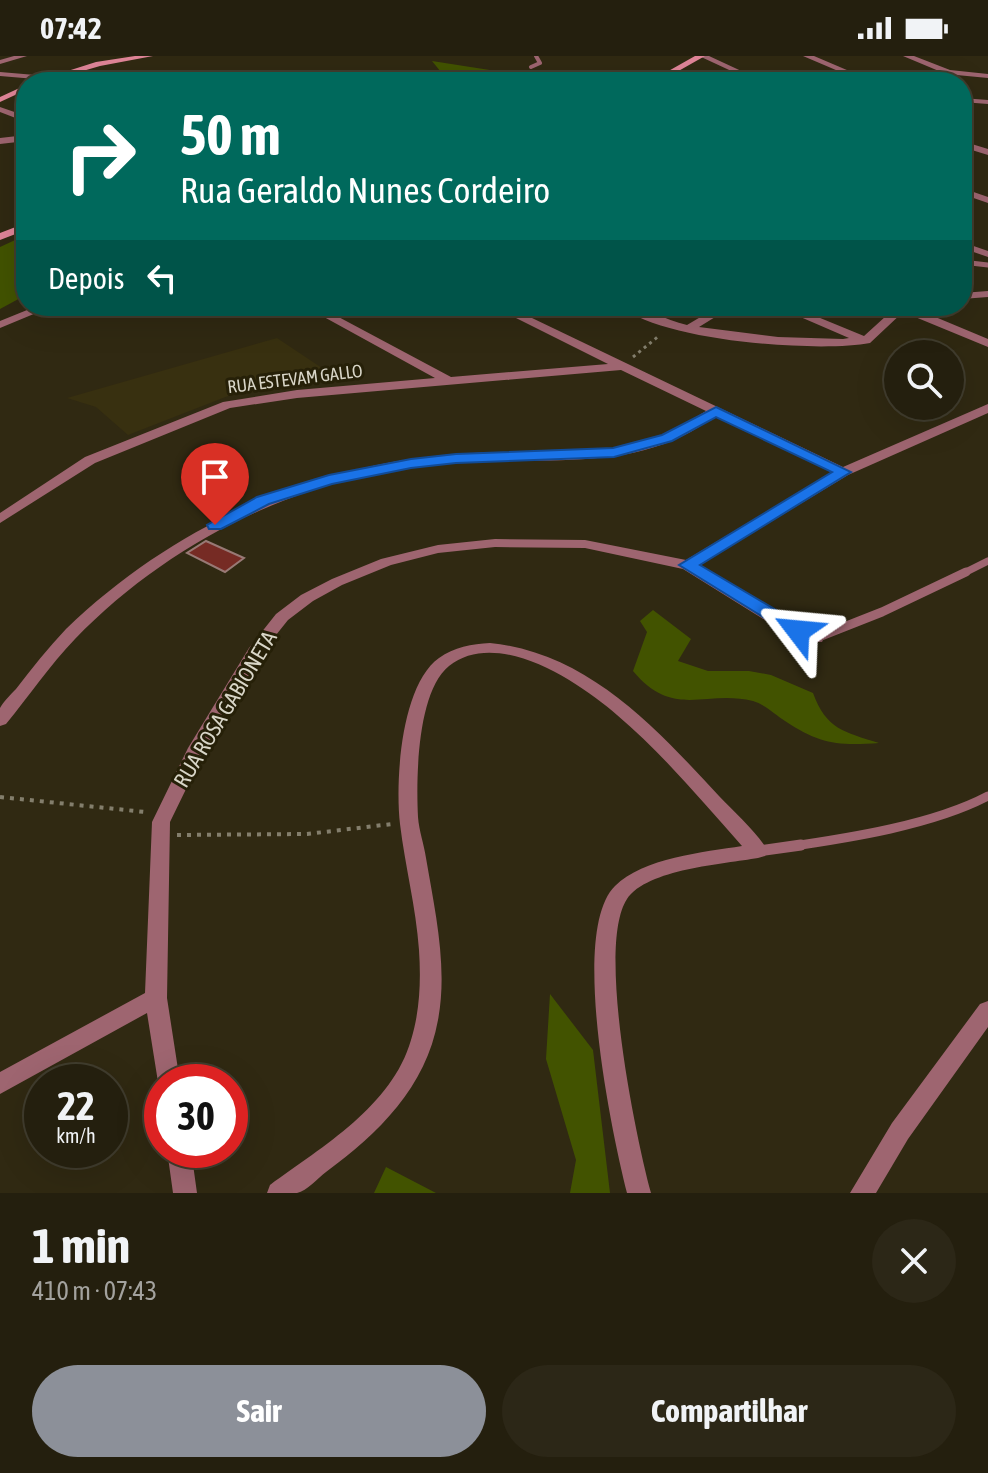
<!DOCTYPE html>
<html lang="pt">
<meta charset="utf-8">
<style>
body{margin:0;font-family:"Asap Condensed",sans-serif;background:#2c2717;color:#f1f3f6;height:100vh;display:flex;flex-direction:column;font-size:30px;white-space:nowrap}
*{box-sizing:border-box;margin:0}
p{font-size:26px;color:#a3a29e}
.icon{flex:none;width:44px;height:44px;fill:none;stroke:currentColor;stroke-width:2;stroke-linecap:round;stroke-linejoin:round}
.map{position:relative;height:1137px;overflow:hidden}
.panel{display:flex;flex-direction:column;background:#241f0e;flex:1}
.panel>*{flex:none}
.top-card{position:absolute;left:16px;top:16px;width:956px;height:244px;border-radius:32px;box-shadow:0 8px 32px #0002,0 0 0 2px #413d2e;background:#00695c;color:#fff;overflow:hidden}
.buttons{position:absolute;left:884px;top:284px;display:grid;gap:16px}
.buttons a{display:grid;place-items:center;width:80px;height:80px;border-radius:50%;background:#241f0e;box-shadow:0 8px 32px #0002,0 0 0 2px #413d2e;font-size:40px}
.speed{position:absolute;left:24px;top:1008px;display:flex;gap:16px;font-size:40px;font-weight:700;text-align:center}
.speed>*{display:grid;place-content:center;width:104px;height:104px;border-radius:50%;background:#241f0e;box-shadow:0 8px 32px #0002,0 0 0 2px #413d2e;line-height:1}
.speed small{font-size:20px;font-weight:400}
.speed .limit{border:12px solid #d22;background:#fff;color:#111}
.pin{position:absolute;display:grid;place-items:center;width:68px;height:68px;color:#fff;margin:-82px -34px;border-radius:50% 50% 50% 0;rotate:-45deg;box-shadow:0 0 8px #0007}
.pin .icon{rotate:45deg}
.me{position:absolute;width:88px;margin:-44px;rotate:299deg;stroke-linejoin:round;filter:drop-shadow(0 0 6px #0008)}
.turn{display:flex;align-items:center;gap:28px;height:168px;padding:0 32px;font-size:36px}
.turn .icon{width:104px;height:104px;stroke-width:2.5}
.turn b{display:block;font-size:56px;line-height:68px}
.then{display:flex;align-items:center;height:76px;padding:0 32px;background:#0003;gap:16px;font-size:30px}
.round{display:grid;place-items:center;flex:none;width:84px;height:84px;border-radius:42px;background:#2c2717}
.overview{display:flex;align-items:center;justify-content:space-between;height:136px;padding:0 32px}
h1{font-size:48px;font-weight:700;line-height:60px}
.primary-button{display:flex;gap:16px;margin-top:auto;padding:16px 32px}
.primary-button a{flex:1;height:92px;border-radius:48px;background:#8c9099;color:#fff;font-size:32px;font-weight:700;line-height:92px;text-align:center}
.primary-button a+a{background:#2c2717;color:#f1f3f6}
.status{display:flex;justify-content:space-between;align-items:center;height:56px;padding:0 40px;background:#241f0e;direction:ltr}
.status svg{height:22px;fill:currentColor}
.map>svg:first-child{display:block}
.built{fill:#383010}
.green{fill:#425300}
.building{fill:#762b24;stroke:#987975;stroke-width:2}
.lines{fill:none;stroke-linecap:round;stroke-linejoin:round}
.path-far1{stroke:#837e6c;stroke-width:3;stroke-dasharray:3 4;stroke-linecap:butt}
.path{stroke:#837e6c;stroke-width:4;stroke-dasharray:4 6;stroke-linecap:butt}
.service-far4{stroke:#9e6570;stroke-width:4}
.service-far3{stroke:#9e6570;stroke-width:5}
.service-far2{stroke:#9e6570;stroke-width:7}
.service-far1{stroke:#9e6570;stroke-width:9}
.service{stroke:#9e6570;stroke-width:11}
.minor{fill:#9e6570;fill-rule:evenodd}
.secondary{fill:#e08598;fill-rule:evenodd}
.route{fill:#1a73e8;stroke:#114b97;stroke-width:2}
.labels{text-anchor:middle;stroke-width:6;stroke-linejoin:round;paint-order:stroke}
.far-street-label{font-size:18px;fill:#d8d5c7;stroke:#262008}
.street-label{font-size:22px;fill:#d8d5c7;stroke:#262008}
</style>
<div class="status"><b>07:42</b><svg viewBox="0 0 49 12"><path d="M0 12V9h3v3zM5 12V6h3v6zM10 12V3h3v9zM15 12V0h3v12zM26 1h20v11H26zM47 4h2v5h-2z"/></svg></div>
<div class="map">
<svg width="988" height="1137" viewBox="0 0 988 1137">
<rect width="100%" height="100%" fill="#302912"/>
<path class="built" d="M277,282L337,322L228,340L128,379L96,351L67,342Z"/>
<path class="green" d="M432,5L509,17L547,18L540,26H449Z
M26,179L24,240L0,253V191Z
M653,554L691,583L678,605L708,615H749L771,619L813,637C826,673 844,676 879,687C837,690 820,688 785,665C776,659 764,648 753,645C705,633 674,664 633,615L647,576L640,565Z
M550,938L593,994L610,1137H570L576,1104L546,1003Z
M386,1111L436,1137H374Z"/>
<path class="building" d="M206,485L244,502L225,516L187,497Z"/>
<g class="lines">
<path class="path-far1" d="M633,301L660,279"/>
<path class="path" d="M0,741L145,756
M177,779L307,778L392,768"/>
<path class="service-far4" d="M531,11L540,7L536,0"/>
<path class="service-far3" d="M962,206L988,209"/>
<path class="service-far2" d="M962,518L988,505"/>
<path class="service-far1" d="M816,582L882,556L966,516
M787,791C849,782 933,769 988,740"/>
<path class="service" d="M758,795L801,789"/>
<path class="minor" d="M14,0H27L0,8V4Z
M699,0H709L765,26H755Z
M803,0H814L875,26H864Z
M903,0H914L950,14L988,18V22L946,18Z
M0,16L47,20L51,22L47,24L0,20Z
M962,42L988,44V48L962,46Z
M0,51L26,60V66L0,56Z
M26,79V85L0,88V82Z
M962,85L988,93V99L962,91Z
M962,132L988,141V147L962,138Z
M962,186L988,195V201L962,192Z
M988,235V241L962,243V237Z
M37,250H53L0,272V265Z
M304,250H318L451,321L608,308L492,250H507L843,411L988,348V357L848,419L699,509L777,558L822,578L824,582L822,586H810L765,564L683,513L585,492L495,491L438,497L391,509L342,529L313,545L288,564L264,594L206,692L170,766L167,942L180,1026H162L161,1033L158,1026L147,957L0,1038V1016L145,937L152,766L188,692L249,592L276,558L301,539L332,523L381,503L438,489L495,483L585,484L686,504L833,416L717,360C703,368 689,378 674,384C605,413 531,401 458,406C314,415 176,479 75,583C50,609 29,640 6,668L0,670C0,665 0,656 0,652C3,646 11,638 16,633C32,612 48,592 66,573C173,470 308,410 455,398C517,393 581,406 642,387C665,380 685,368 706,355L621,314L297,342L230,352L95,407L0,467V457L85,401L223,346L297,334L435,322Z
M621,250C643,250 665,264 687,269L719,250H733L699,271L778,281L843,283L849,282L775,250H791L864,280L897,250H909L988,283V291L903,256L870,287C818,297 660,285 621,250Z
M490,587C588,597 656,672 719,740C735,757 756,775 768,795L765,800L758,802C724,808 647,813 627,843C596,890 636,1082 651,1137H627C612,1078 569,875 615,830C643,802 704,796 742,790C702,745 663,698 617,659C580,627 498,571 449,610C417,636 416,722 418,761C419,775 424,788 426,802C435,855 448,911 438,964C426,1031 379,1077 326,1116C318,1122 307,1135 297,1137C288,1137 276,1137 267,1137L270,1129C323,1090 392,1050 411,984C420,955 421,924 419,894C416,851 405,810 400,768C395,725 401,629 439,602C454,591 472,588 490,587Z
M988,945V971L908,1083L876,1137H850L892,1067L980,948Z
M167,1094H191L197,1137H173Z"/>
<path class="secondary" d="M135,0H153L100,10L45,26H33L96,6Z
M695,0H705L659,26H649Z
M26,29V34L0,46V41Z
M26,167V174L0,184V177Z"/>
</g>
<path class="route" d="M716,351L851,416L700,509L805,571L808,575L805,579H792L679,509L832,416L716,361L672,385L614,401L456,407L411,412L332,428L269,448L221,473H209L207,469L257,441L329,419L411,403L456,398L613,392L662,379Z"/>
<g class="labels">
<g class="far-street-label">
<text transform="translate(295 323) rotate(-7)" y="6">RUA ESTEVAM GALLO</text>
</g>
<g class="street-label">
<text transform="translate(225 653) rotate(-59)" y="8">RUA ROSA GABIONETA</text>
</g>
</g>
</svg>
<div class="buttons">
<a><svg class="icon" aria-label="search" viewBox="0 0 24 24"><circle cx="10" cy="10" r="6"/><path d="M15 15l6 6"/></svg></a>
</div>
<div class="speed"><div>22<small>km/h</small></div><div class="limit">30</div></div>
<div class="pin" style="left:215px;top:469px;background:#d93025"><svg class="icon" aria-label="arrive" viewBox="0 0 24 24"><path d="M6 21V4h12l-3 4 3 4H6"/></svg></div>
<svg class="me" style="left:798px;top:575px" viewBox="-20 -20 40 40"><path d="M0-17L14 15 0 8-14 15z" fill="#1a73e8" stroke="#fff" stroke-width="4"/></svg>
<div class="top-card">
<div class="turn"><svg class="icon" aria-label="right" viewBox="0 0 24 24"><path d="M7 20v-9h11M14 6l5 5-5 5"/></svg><div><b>50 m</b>Rua Geraldo Nunes Cordeiro</div></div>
<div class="then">Depois<svg class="icon" aria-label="left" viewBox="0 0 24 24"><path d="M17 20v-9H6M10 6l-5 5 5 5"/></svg></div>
</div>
</div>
<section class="panel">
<div class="overview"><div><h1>1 min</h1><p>410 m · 07:43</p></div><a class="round"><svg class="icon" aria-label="close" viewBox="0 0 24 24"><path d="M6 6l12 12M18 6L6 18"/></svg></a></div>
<div class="primary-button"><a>Sair</a><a>Compartilhar</a></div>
</section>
